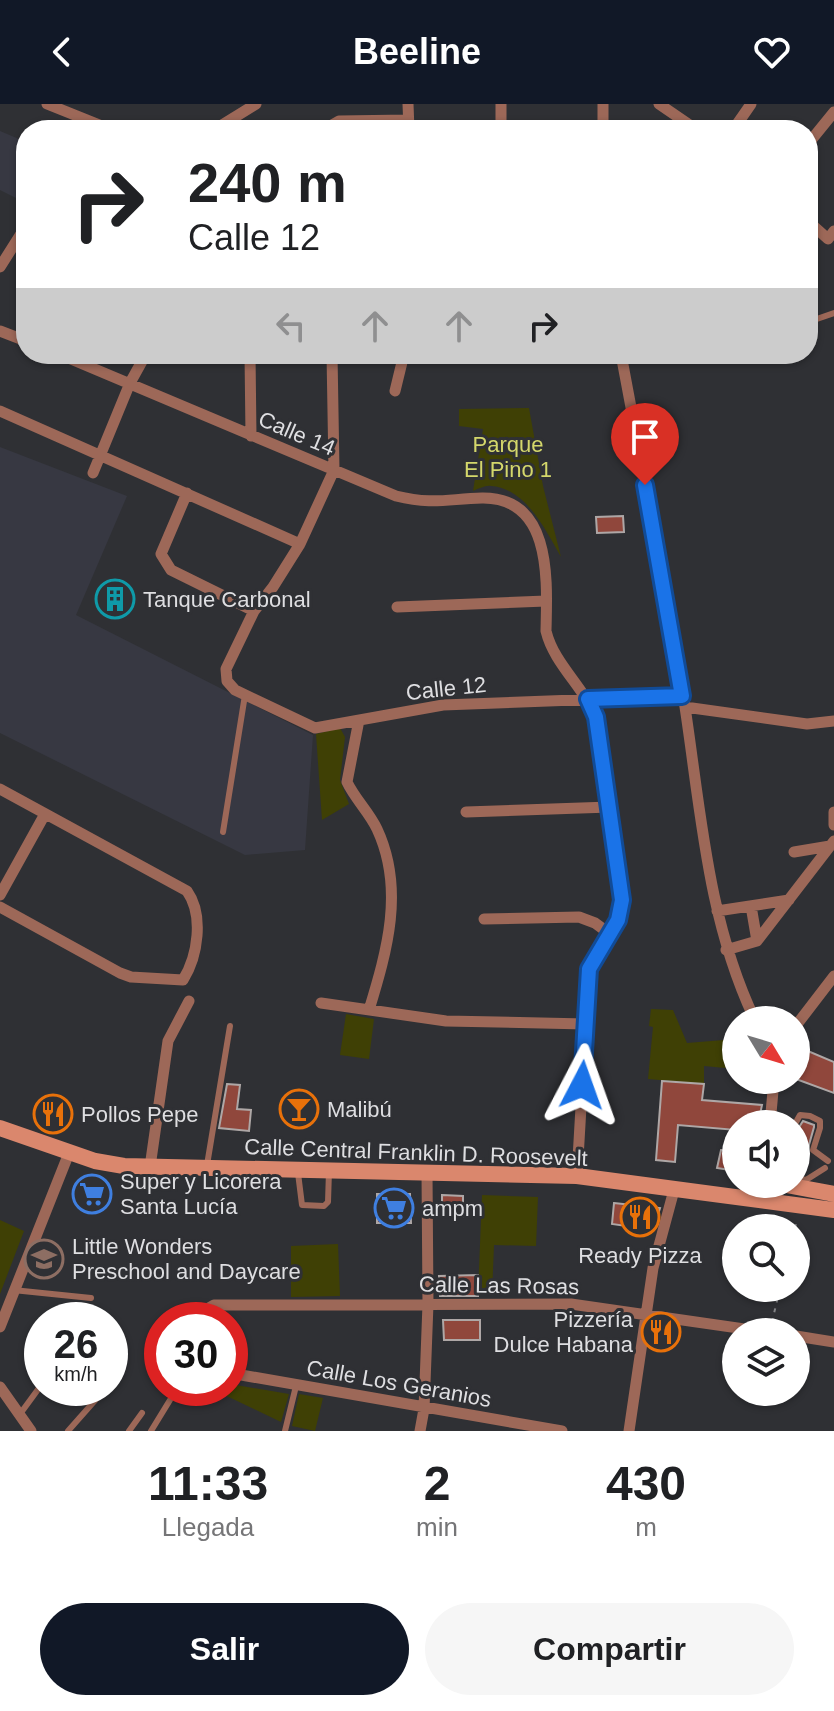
<!DOCTYPE html>
<html lang="es">
<meta charset="utf-8">
<style>
body{margin:0;font-family:Arial,sans-serif;background:#f6f6f6;color:#202124;height:100vh;display:flex;flex-direction:column;font-size:30px;white-space:nowrap}
*{box-sizing:border-box;margin:0}
p{font-size:26px;color:#757577}
.icon{flex:none;width:44px;height:44px;fill:none;stroke:currentColor;stroke-width:2;stroke-linecap:round;stroke-linejoin:round}
.map{position:relative;height:1327px;overflow:hidden}
.sheet{display:flex;flex-direction:column;background:#fff;flex:1}
.sheet>*{flex:none}
.hud{position:absolute;left:16px;top:16px;width:802px;height:244px;border-radius:32px;box-shadow:0 2px 6px #0004;background:#fff;color:#202124;overflow:hidden}
.needle{width:52px;rotate:128deg}
.buttons{position:absolute;left:722px;top:902px;display:grid;gap:16px}
.buttons a{display:grid;place-items:center;width:88px;height:88px;border-radius:50%;background:#fff;box-shadow:0 2px 6px #0004;font-size:40px}
.speed{position:absolute;left:24px;top:1198px;display:flex;gap:16px;font-size:40px;font-weight:700;text-align:center}
.speed>*{display:grid;place-content:center;width:104px;height:104px;border-radius:50%;background:#fff;box-shadow:0 2px 6px #0004;line-height:1}
.speed small{font-size:20px;font-weight:400}
.speed .limit{border:12px solid #d22;background:#fff;color:#111}
.pin{position:absolute;display:grid;place-items:center;width:68px;height:68px;color:#fff;margin:-82px -34px;border-radius:50% 50% 50% 0;rotate:-45deg;box-shadow:0 0 8px #0007}
.pin .icon{rotate:45deg}
.me{position:absolute;width:88px;margin:-44px;rotate:4deg;stroke-linejoin:round;filter:drop-shadow(0 0 6px #0008)}
.turn{display:flex;align-items:center;gap:28px;height:168px;padding:0 40px;font-size:36px}
.turn .icon{width:104px;height:104px;stroke-width:2.5}
.turn b{display:block;font-size:56px;line-height:68px}
.lanes{display:flex;align-items:center;height:76px;padding:0 40px;background:#0003;justify-content:center;gap:40px;direction:ltr}
.lanes .off{opacity:.35}
.eta{display:flex;justify-content:space-evenly;align-items:center;height:136px;text-align:center}
.eta b{font-size:48px;font-weight:700;line-height:56px}
.primary-button{display:flex;gap:16px;margin-top:auto;padding:16px 40px}
.primary-button a{flex:1;height:92px;border-radius:48px;background:#111827;color:#fff;font-size:32px;font-weight:700;line-height:92px;text-align:center}
.primary-button a+a{background:#f6f6f6;color:#202124}
header{display:flex;justify-content:space-between;align-items:center;height:104px;padding:0 40px;background:#111827;color:#fff;font-size:36px;font-weight:700}
.map>svg:first-child{display:block}
.built{fill:#373842}
.green{fill:#3f4005}
.building{fill:#90473c;stroke:#aea7a6;stroke-width:2}
.lines{fill:none;stroke-linecap:round;stroke-linejoin:round}
.path{stroke:#828386;stroke-width:2;stroke-dasharray:4 6;stroke-linecap:butt}
.service{stroke:#9d6858;stroke-width:6}
.minor{stroke:#9d6858;stroke-width:11}
.secondary{stroke:#da876d;stroke-width:16}
.route-casing{stroke:#114b97;stroke-width:20}
.route{stroke:#1a73e8;stroke-width:14}
.labels{text-anchor:middle;stroke-width:6;stroke-linejoin:round;paint-order:stroke}
.street-label{font-size:22px;fill:#dedee1;stroke:#2f3034}
.park-label{font-size:22px;fill:#d4d76b;stroke:#2f3034}
.poi-label{font-size:22px;fill:#dedee1;stroke:#2f3034;text-anchor:start}
</style>
<header><svg class="icon" aria-label="back" viewBox="0 0 24 24"><path d="M15 5l-7 7 7 7"/></svg>Beeline<svg class="icon" aria-label="heart" viewBox="0 0 24 24"><path d="M12 20l-8-8c-3-5 5-10 8-4 3-6 11-1 8 4z"/></svg></header>
<div class="map">
<svg width="834" height="1327" viewBox="0 0 834 1327">
<rect width="100%" height="100%" fill="#2f3034"/>
<path class="built" d="M0,27L26,38V99L0,86Z
M0,343L127,392L76,511L313,631L305,746L245,751L0,629Z"/>
<path class="green" d="M529,304L543,382L561,453C546,427 526,384 491,382C486,381 478,385 473,387L483,325L459,322V305Z
M340,624L345,633L340,676L349,700L322,716L316,630Z
M651,905L673,906L687,939L736,935V965L704,962V980L648,975L653,923L649,922Z
M346,910L374,915L369,955L340,951Z
M482,1091L538,1093L536,1142L494,1141L492,1191L478,1190Z
M0,1116L24,1127L0,1190Z
M338,1140L340,1192L291,1193V1142Z
M230,1280L289,1290L281,1318L212,1285L230,1284Z
M299,1290L323,1294L315,1327L292,1322Z"/>
<path class="building" d="M623,412L624,428L597,429L596,413Z
M97 494a18 18 0 1 1 36 0a18 18 0 1 1-36 0Z
M796,942L834,958V989L796,975Z
M662,977L704,980L702,996L762,1001L758,1020H736V1026L678,1021L675,1058L656,1056Z
M227,980L240,981L237,1005L251,1006L249,1027L219,1024Z
M803,1017L814,1021V1023L801,1069L796,1068V1028Z
M721,1046L736,1048V1067L717,1064Z
M377,1090H410L411,1119H377Z
M442,1091L463,1092V1113L442,1112Z
M614,1099L660,1104L653,1126L612,1120Z
M478,1171V1192H440L439,1172Z
M443,1216H480V1236H444Z"/>
<g class="lines">
<path class="path" d="M795,1124L797,1115
M772,1218L780,1184"/>
<path class="service" d="M808,218L834,209
M706,250H720
M223,728L245,591
M795,1020L800,1011L810,1012L820,1017V1024L813,1046L828,1057
M207,1061L230,922
M298,1069L302,1101L324,1102L328,1098L329,1067
M796,1074L806,1076L825,1064
M13,1186L91,1194
M110,1280L115,1274
M20,1310L42,1280
M68,1327L106,1284
M129,1327L142,1309
M151,1327L170,1296
M285,1327L296,1282"/>
<path class="minor" d="M47,0L112,26
M408,0L409,26
M501,0V26
M659,0L697,26
M214,26L256,0
M330,26L332,21L339,17L408,16
M603,26V0
M733,26L751,0
M808,40L834,8
M808,117L828,135L834,127
M0,163L26,122
M0,227L26,237
M59,250L396,392C433,401 447,395 482,394C553,393 547,478 546,527C554,560 583,582 596,613L622,783V796L618,816L589,865L577,1072
M250,250L251,332
M332,250L334,366L300,440L273,483L254,507L226,565L227,577L235,586L315,624L443,601L682,592
M621,250C643,368 666,485 685,603C701,709 708,818 755,916
M395,287L404,250
M0,307L300,440
M93,369L130,279L146,250
M187,389L161,450L171,466L254,507
M397,503L546,497
M685,603L807,620L834,617
M359,616L347,678C355,695 369,708 377,725C405,785 387,847 369,906
M0,685L187,787C204,811 198,852 183,876L131,873L120,869L0,803
M466,708L610,703
M834,708V721
M794,748L830,742
M0,791L45,710
M751,802L757,837
M717,807L789,796
M484,815L579,813L595,819L610,830
M726,846L757,837L834,737
M321,899L446,917L586,920
M798,919L834,872
M770,1020L774,976
M150,1063L168,937L189,897
M198,1216L207,1205L214,1201L571,1200L766,1228
M0,1223L69,1049
M796,1232L834,1238
M230,1269L562,1327
M0,1283L31,1327
M420,1327L424,1305L428,1200L427,1069
M629,1327L653,1164L674,1086"/>
<path class="secondary" d="M0,1024L95,1057L124,1062L577,1072L834,1106
M781,1080L834,1090"/>
</g>
<g class="lines">
<defs>
<path id="route" d="M582,981L589,865L618,816L622,796L596,613L588,595L682,592L645,381"/>
</defs>
<use href="#route" class="route-casing"/>
<use href="#route" class="route"/>
</g>
<defs>
<symbol id="building-ring" viewBox="-11 -11 22 22"><circle r="9.5" fill="#2f3034" stroke="#0f9aa8" stroke-width="1.5"/><path d="M-4-6H4V6H1V3H-1V6H-4ZM-2.5-4.3h1.7v1.8h-1.7ZM.8-4.3h1.7v1.8H.8ZM-2.5-1h1.7V.8h-1.7ZM.8-1h1.7V.8H.8Z" fill="#0f9aa8"/></symbol>
<symbol id="bar-ring" viewBox="-11 -11 22 22"><circle r="9.5" fill="#2f3034" stroke="#e8710a" stroke-width="1.5"/><path d="M-6-5H6L.8 .8V4.5H3.5V6h-7V4.5H-.8V.8Z" fill="#e8710a"/></symbol>
<symbol id="restaurant-ring" viewBox="-11 -11 22 22"><circle r="9.5" fill="#2f3034" stroke="#e8710a" stroke-width="1.5"/><path d="M-5-6h1v4h1v-4h1v4h1v-4h1v5L-1.5 .5V6h-2V.5L-5-1ZM5-6V6H3V1.5H1.5Q1.5-4 5-6Z" fill="#e8710a"/></symbol>
<symbol id="supermarket-ring" viewBox="-11 -11 22 22"><circle r="9.5" fill="#2f3034" stroke="#3f7fe0" stroke-width="1.5"/><path d="M-6-5.5h2.5l.6 2H6L4.5 2H-2.5L-4.4-4H-6ZM-1.5 3.2a1.3 1.3 0 1 0 .1 0ZM3 3.2a1.3 1.3 0 1 0 .1 0Z" fill="#3f7fe0"/></symbol>
<symbol id="school-ring" viewBox="-11 -11 22 22"><circle r="9.5" fill="#2f3034" stroke="#8d6e63" stroke-width="1.5"/><path d="M0-5L7-2L0 1L-7-2ZM-4 1L0 2.5L4 1V4Q0 6-4 4Z" fill="#8d6e63"/></symbol>
</defs>
<g fill-rule="evenodd">
<use href="#building-ring" x="93" y="473" width="44" height="44"/>
<use href="#bar-ring" x="277" y="983" width="44" height="44"/>
<use href="#restaurant-ring" x="31" y="988" width="44" height="44"/>
<use href="#supermarket-ring" x="70" y="1068" width="44" height="44"/>
<use href="#supermarket-ring" x="372" y="1082" width="44" height="44"/>
<use href="#restaurant-ring" x="618" y="1091" width="44" height="44"/>
<use href="#school-ring" x="22" y="1133" width="44" height="44"/>
<use href="#restaurant-ring" x="639" y="1206" width="44" height="44"/>
</g>
<g class="labels">
<g class="street-label">
<text transform="translate(297 329) rotate(23)" y="8">Calle 14</text>
<text transform="translate(446 584) rotate(-6)" y="8">Calle 12</text>
<text transform="translate(416 1048) rotate(2)" y="8">Calle Central Franklin D. Roosevelt</text>
<text transform="translate(499 1181) rotate(1)" y="8">Calle Las Rosas</text>
<text transform="translate(399 1279) rotate(10)" y="8">Calle Los Geranios</text>
</g>
<g class="park-label">
<text x="508" y="348">Parque<tspan x="508" dy="25">El Pino 1</tspan></text>
</g>
<g class="poi-label">
<text x="143" y="503">Tanque Carbonal</text>
<text x="327" y="1013">Malibú</text>
<text x="81" y="1018">Pollos Pepe</text>
<text x="120" y="1085">Super y Licorera<tspan x="120" dy="25">Santa Lucía</tspan></text>
<text x="422" y="1112">ampm</text>
<text x="72" y="1150">Little Wonders<tspan x="72" dy="25">Preschool and Daycare</tspan></text>
<text x="640" y="1159" text-anchor="middle">Ready Pizza</text>
<text x="633" y="1223" text-anchor="end">Pizzería<tspan x="633" dy="25">Dulce Habana</tspan></text>
</g>
</g>
</svg>
<div class="buttons">
<a><svg class="needle" viewBox="-14 -14 28 28"><path d="M0-13l5 13h-10z" fill="#e53935"/><path d="M0 13l5-13h-10z" fill="#757577"/></svg></a>
<a><svg class="icon" aria-label="sound" viewBox="0 0 24 24"><path d="M4 9h4l5-4v14l-5-4H4zM17 9q2 3 0 6"/></svg></a>
<a><svg class="icon" aria-label="search" viewBox="0 0 24 24"><circle cx="10" cy="10" r="6"/><path d="M15 15l6 6"/></svg></a>
<a><svg class="icon" aria-label="layers" viewBox="0 0 24 24"><path d="M12 4l9 5-9 5-9-5zM3 14l9 5 9-5"/></svg></a>
</div>
<div class="speed"><div>26<small>km/h</small></div><div class="limit">30</div></div>
<div class="pin" style="left:645px;top:381px;background:#d93025"><svg class="icon" aria-label="arrive" viewBox="0 0 24 24"><path d="M6 21V4h12l-3 4 3 4H6"/></svg></div>
<svg class="me" style="left:582px;top:981px" viewBox="-20 -20 40 40"><path d="M0-17L14 15 0 8-14 15z" fill="#1a73e8" stroke="#fff" stroke-width="4"/></svg>
<div class="hud">
<div class="turn"><svg class="icon" aria-label="right" viewBox="0 0 24 24"><path d="M7 20v-9h11M14 6l5 5-5 5"/></svg><div><b>240 m</b>Calle 12</div></div>
<div class="lanes"><svg class="icon off" aria-label="left" viewBox="0 0 24 24"><path d="M17 20v-9H6M10 6l-5 5 5 5"/></svg><svg class="icon off" aria-label="ahead" viewBox="0 0 24 24"><path d="M12 20V5M6 11l6-6 6 6"/></svg><svg class="icon off" aria-label="ahead" viewBox="0 0 24 24"><path d="M12 20V5M6 11l6-6 6 6"/></svg><svg class="icon" aria-label="right" viewBox="0 0 24 24"><path d="M7 20v-9h11M14 6l5 5-5 5"/></svg></div>
</div>
</div>
<section class="sheet">
<div class="eta">
<div><b>11:33</b><p>Llegada</p></div>
<div><b>2</b><p>min</p></div>
<div><b>430</b><p>m</p></div>
</div>
<div class="primary-button"><a>Salir</a><a>Compartir</a></div>
</section>
